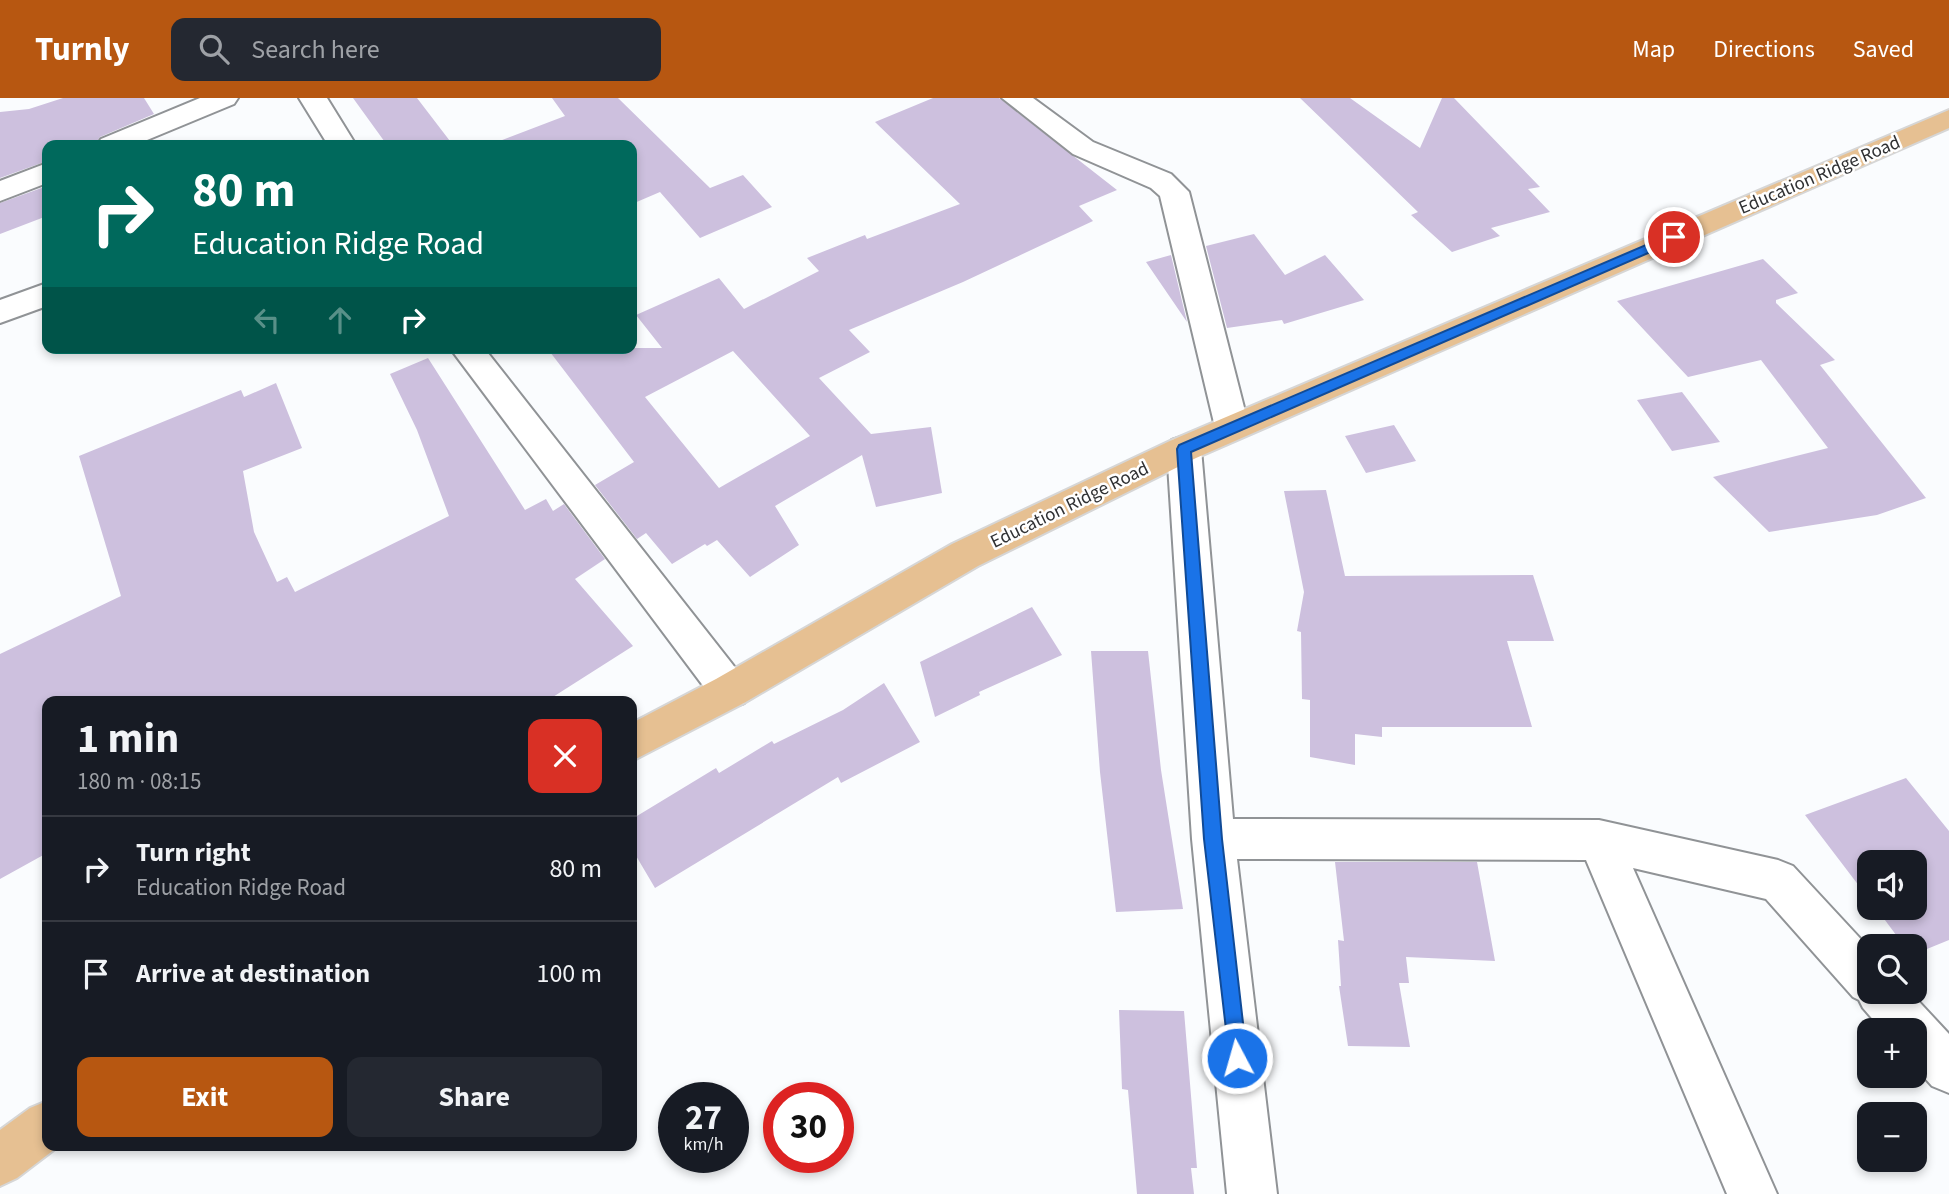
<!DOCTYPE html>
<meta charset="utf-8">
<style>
body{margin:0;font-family:"Source Sans 3",sans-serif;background:#242831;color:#f1f3f6;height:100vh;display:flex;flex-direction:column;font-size:26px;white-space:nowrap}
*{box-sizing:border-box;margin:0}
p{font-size:23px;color:#9ea1a6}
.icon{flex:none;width:38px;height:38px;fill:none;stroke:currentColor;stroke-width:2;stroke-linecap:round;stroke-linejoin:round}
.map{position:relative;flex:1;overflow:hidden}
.drawer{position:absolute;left:42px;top:598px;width:595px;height:455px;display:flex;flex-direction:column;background:#171b24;border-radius:14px;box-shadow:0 4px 10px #0003}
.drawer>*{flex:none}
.banner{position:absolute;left:42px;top:42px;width:595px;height:214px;border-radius:14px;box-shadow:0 4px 10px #0003;background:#00695c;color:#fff;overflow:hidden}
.fabs{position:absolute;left:1857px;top:752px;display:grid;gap:14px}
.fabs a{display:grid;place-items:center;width:70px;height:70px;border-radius:14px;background:#171b24;box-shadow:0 4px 10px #0003;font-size:35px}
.speed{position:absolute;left:658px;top:984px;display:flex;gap:14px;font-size:35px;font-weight:700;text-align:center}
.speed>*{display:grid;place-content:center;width:91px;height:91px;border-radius:50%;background:#171b24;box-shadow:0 4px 10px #0003;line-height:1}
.speed small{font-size:18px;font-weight:400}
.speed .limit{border:10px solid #d22;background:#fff;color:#111}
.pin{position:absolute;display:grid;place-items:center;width:60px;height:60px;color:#fff;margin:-30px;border:4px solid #fff;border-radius:50%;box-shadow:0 2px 7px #0007}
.me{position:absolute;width:77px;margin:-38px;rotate:354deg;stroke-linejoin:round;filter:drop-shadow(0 0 5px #0008)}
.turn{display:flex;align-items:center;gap:24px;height:147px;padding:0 35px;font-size:32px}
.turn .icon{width:91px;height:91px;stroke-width:2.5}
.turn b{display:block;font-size:49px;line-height:60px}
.lanes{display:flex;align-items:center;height:66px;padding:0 35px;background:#0003;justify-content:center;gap:35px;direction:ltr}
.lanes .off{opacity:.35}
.round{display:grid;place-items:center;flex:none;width:74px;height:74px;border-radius:14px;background:#242831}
.overview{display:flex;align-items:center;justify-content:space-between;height:119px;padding:0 35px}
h1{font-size:42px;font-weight:700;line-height:52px}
.primary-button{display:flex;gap:14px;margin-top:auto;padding:14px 35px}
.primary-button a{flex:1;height:80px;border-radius:14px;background:#b75711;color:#fff;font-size:28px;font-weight:700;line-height:80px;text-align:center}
.primary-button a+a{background:#242831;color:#f1f3f6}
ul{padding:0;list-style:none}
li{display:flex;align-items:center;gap:21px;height:105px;padding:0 35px;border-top:2px solid #363941}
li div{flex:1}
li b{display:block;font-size:26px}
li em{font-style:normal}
header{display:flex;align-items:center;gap:42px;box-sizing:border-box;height:98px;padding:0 35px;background:#b75711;color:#fff}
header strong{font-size:33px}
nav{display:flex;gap:38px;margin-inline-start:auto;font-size:24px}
.search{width:490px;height:63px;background:#242831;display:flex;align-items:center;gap:18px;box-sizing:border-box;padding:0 24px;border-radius:14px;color:#9ea1a6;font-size:26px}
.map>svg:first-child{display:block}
.building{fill:#cdc0de;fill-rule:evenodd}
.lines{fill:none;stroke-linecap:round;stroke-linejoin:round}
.minor-casing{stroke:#909396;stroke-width:4}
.major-casing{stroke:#d6d6d6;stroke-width:4}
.minor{fill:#fff;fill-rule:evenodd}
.major{fill:#e6c092;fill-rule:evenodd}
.route{fill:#1a73e8;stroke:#114b97;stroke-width:2}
.labels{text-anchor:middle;stroke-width:5;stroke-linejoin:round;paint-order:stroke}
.street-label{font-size:19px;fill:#303133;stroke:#fff}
</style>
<header>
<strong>Turnly</strong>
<div class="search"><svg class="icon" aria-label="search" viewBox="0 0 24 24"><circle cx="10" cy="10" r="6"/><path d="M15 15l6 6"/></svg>Search here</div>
<nav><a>Map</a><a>Directions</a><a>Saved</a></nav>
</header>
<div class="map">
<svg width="1949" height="1096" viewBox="0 0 1949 1096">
<rect width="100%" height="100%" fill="#fafcfe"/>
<path class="building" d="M63,0H144L154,16L100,39L94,47H47V63L0,80V14L29,11Z
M353,0H417L453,47H387Z
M552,0H618L710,90L743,77L772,109L700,140L660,94L632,106V47H498L497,44L565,18Z
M933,0H999L1117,92L1079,108L1093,123L963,184L849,232L870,254L819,280L871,336L931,329L942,395L876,409L862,357L775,408L799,447L750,479L717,442L707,448L705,446L672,466L646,435L637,441L595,387L634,364L547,250H662L636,217L719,180L744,211L819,173L807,160L865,137L867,141L960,106L875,24ZM733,253L810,338L719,390L645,299Z
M1300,0H1350L1420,50L1442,0H1454L1540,89L1528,91L1550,114L1491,130L1500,138L1452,154L1411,117L1418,114Z
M47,88V118L0,136V105Z
M1254,136L1285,177L1325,157L1364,202L1284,226L1282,222L1227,230L1206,148Z
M1171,157L1187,224L1146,164Z
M1763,161L1798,195L1776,202V205L1835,262L1820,267L1926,400L1877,417L1769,434L1713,379L1828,350L1761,262L1688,279L1617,203Z
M428,260L525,412L546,401L553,413L564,406L605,461L575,481L633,548L545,604H47V755L0,781V556L121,498L79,358L241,292L244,299L276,285L302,350L243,373L254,434L277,484L287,479L295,494L449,418L417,332L390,276Z
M1682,294L1720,344L1672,353L1637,302Z
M1394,327L1416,363L1366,375L1345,338Z
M1326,392L1345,478L1533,477L1554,543H1507L1532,629H1382V639L1355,636V667L1310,659V602L1302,601L1301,534L1297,533L1304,494L1284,393Z
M1032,509L1062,557L979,594L980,597L935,619L920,564Z
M1091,553H1148L1161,672L1183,811L1116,814L1100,674Z
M884,585L920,644L841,685L838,679L655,790L632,751V721L716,670L719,675L772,643L774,646L843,612Z
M1906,680L1949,733V842L1922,853H1914V849H1905L1876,810H1914V765H1869V801L1805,717Z
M1335,764H1477L1495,863L1406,859L1409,885H1399L1410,949L1348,948L1339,888H1341L1338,842L1344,843Z
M1119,912L1184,913L1197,1070H1191L1194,1096H1137L1128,992L1122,991Z"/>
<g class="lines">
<defs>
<path id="minor" d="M200,0H238L234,6L135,47H97L101,41Z
M299,0H327L356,47H328Z
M1002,0H1033L1093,44L1171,76L1189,94L1249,329L1244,338L1232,342L1220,338L1215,329L1160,98L1151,90L1073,56Z
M47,65V85L0,103V83Z
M47,185V208L0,225V202Z
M450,250H484L744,581L750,593L744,605L730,610L716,605Z
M1184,338L1196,342L1201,351L1233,721L1599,722L1778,762L1793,768L1869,850V894H1910L1949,936V995L1932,988L1914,968V933H1883L1863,910L1859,902L1853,899L1766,801L1633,770L1777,1096H1727L1586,762L1237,761L1277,1096H1227L1192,741L1167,351L1172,342Z"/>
<path id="major" d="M1949,12V30L1196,360L978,468L744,605L632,663V625L716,581L952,446L1172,342Z
M47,1003V1048H59L17,1080L0,1088V1032L30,1010Z"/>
</defs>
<use href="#minor" class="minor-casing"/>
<use href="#major" class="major-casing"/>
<use href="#minor" class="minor"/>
<use href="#major" class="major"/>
</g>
<path class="route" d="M1674,135L1678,136V142L1191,354L1222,741L1247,960L1244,966L1237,969L1230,966L1204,741L1177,351L1179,347Z"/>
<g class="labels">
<g class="street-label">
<text transform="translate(1819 76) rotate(-23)" y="7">Education Ridge Road</text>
<text transform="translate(1069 406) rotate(-26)" y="7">Education Ridge Road</text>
</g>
</g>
</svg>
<div class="fabs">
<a><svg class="icon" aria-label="sound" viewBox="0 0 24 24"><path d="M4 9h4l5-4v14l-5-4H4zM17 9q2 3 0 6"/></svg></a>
<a><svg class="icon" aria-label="search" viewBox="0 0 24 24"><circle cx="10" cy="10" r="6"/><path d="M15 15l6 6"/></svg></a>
<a>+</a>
<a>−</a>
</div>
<div class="speed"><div>27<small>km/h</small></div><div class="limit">30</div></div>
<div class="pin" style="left:1674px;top:139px;background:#d93025"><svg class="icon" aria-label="arrive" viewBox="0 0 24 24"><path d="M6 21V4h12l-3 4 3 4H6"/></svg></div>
<svg class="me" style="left:1237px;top:960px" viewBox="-20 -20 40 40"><circle r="17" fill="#1a73e8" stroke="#fff" stroke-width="3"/><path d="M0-11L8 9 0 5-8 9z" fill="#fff"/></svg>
<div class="banner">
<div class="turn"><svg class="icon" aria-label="right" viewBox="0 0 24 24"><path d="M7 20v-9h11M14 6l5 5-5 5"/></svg><div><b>80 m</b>Education Ridge Road</div></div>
<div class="lanes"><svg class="icon off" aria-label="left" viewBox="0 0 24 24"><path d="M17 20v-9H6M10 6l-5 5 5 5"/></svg><svg class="icon off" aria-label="ahead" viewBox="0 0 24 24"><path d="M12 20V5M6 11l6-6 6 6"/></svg><svg class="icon" aria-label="right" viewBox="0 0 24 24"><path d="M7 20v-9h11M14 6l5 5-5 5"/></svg></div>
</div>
<section class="drawer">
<div class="overview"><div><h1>1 min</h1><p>180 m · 08:15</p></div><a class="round" style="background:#d93025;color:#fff"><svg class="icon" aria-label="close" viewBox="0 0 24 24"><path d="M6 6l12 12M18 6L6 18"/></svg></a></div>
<ul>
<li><svg class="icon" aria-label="right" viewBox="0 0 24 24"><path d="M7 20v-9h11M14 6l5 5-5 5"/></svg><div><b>Turn right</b><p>Education Ridge Road</p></div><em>80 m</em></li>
<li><svg class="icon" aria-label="arrive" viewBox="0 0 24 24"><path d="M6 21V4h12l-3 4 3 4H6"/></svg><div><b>Arrive at destination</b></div><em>100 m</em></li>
</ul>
<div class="primary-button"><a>Exit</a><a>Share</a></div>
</section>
</div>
